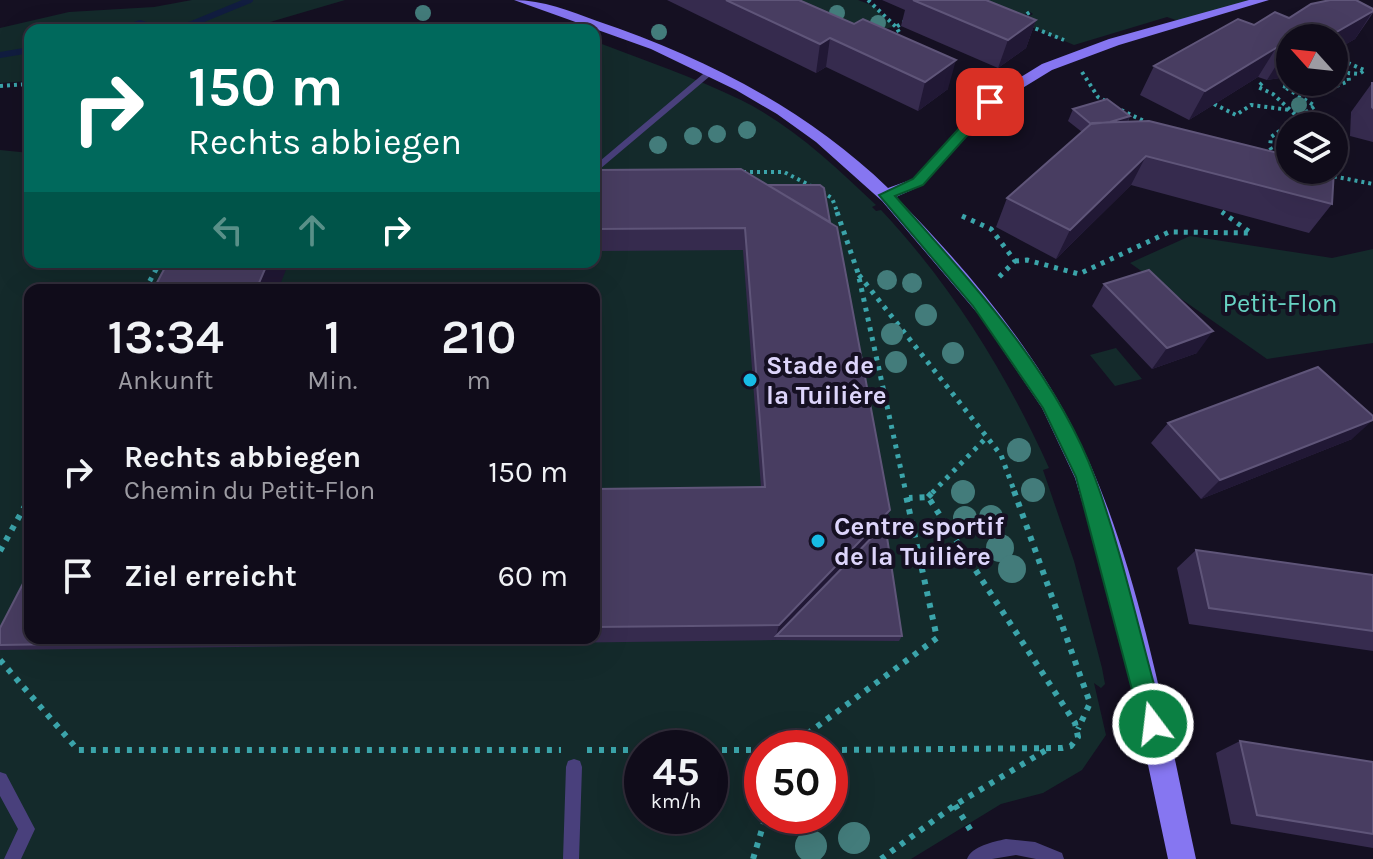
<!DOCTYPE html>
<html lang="de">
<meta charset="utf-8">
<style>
body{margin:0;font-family:Karla,sans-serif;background:#1e1a27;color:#f1f3f6;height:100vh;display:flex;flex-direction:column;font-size:30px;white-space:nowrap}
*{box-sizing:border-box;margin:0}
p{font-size:26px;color:#9c9ba2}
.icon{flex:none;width:44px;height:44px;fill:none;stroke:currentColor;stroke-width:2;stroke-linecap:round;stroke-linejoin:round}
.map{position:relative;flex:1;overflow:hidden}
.panel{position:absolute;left:24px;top:284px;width:576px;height:360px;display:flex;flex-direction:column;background:#100c1a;border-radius:16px;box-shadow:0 8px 32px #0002,0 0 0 2px #302c39}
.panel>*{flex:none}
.hud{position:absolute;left:24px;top:24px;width:576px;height:244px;border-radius:16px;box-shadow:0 8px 32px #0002,0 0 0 2px #302c39;background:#00695c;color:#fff;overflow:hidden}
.needle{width:52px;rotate:297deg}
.buttons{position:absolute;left:1276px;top:24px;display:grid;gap:16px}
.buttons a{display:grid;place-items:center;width:72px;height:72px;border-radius:50%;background:#100c1a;box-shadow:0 8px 32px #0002,0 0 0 2px #302c39;font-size:40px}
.speed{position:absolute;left:624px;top:730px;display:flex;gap:16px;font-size:40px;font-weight:700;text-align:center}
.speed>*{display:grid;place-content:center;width:104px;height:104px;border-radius:50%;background:#100c1a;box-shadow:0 8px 32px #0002,0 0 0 2px #302c39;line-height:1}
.speed small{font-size:20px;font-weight:400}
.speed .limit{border:12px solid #d22;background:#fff;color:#111}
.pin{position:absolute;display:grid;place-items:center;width:68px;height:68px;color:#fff;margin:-34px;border-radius:16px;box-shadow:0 4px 12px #0006}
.me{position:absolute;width:88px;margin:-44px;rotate:345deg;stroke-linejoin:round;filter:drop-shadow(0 0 6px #0008)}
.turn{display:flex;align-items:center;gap:28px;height:168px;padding:0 32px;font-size:36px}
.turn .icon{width:104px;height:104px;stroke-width:2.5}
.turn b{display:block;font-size:56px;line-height:68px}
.lanes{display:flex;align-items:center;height:76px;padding:0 32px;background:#0003;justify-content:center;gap:40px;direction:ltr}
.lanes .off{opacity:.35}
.eta{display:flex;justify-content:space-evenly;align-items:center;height:136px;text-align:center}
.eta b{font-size:48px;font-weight:600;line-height:56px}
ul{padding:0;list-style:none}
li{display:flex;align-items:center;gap:24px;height:104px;padding:0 32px}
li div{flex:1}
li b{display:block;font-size:30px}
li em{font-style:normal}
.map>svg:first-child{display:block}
.green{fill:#142a2b;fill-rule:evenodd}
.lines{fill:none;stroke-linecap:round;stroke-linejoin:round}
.stream{stroke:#111d40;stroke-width:6}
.path-far2{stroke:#3ba4aa;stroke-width:4;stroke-dasharray:3 4;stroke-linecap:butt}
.path-far1{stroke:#3ba4aa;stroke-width:5;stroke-dasharray:4 6;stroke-linecap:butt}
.path{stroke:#3ba4aa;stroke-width:6;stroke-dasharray:5 7;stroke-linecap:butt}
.lane{fill:#49407c;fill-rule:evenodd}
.secondary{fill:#8676f1;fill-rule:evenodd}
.tree{fill:#437c7b}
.wall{fill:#362b4e}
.shaded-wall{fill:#211835}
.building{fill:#483d61;stroke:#5f5579;stroke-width:2}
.route{fill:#0b8043;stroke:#07532c;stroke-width:2}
.poi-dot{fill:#17bbe5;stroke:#151022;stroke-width:3}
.labels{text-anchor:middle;stroke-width:8;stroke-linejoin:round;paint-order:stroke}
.park-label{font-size:26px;fill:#68d4c4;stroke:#151022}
.poi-label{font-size:26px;font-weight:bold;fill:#ddd5fb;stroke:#151022;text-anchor:start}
</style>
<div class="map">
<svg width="1373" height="859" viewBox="0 0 1373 859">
<rect width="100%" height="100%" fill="#151022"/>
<path class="green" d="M192,0H345L243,30H30V81L0,83V28L69,12L154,7Z
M773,0H858L874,6L893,27L852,35Z
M964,0H1263L1182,22L1167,17L1074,45L1020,22L1033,14L1030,12L1014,20Z
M594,41C643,60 694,77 741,100C792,125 836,167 876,205L872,207L876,211L881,210C953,287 1006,373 1049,468L1043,470L1074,561L1102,668L1105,684L1101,688L1094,683L1106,735L1082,770L1043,793L1001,804L911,859H0V150L30,153V262H594ZM30,290H594V638H30ZM642,748H710V816H642ZM762,748H830V816H762Z
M1190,236L1332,258L1373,249V343L1267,359L1130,263Z
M1116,348L1142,379L1115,386L1090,355Z"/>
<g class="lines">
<path class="stream" d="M120,30L140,23L161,30
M177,30L250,0
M0,55L30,50"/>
<path class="path-far2" d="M868,0L896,27
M1021,18L1030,12
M1029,26L1064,40
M899,32L896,27L907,20
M1335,57L1364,70
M1082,72L1098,97L1109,103
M1262,83L1258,87L1273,94L1299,118
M0,86L30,84
M1214,104L1236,115L1251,105L1290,110
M1121,110L1148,123
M1275,156L1270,147L1271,137L1315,106L1283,86L1313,95L1349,81L1348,73L1359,74L1365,70
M743,172H784L813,187
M1327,175L1373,184
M822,192L832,198L838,214
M1222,212L1225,214"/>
<path class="path-far1" d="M837,212L858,273L906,493
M962,216L991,229L1015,261L999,277
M1015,261L1027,260L1079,274L1169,232L1251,233L1222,212
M859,275L1001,455L1015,493
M145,290L160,262
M932,493L986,438"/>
<path class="path" d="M1014,491L1090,703L1078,729
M928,497L934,491
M0,551L30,497
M0,660L78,750H561
M788,748L937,638L905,491
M587,750H642
M710,750H762
M830,750L1062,748L1071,746L1078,737L1075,723L928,497L909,498
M955,805L973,834
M753,859L766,816
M881,859L955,805L1051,747"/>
<path class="lane" d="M709,69L716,71L594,174V166Z
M574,759L580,761L582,767L579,859H563L566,767L568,761Z
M0,772L6,774L35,829L21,859H4L18,829L0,796Z
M1006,839L1035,842L1062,853L1064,859H1036L1016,855L992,859H967C972,846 993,842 1006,839Z"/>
<path class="secondary" d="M514,0C543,0 570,11 597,21C704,57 806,109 888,188L913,179L985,99L1042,64L1109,39L1249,0H1269L1119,45L1052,70L995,105L923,185L896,197C962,264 1026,339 1070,422C1136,547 1166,721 1196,859H1168L1117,619L1075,478L1042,408L979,315L882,201L816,142L777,114L736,90L651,49Z"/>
</g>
<g class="tree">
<circle cx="423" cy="13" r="8"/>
<circle cx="837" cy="13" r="8"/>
<circle cx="878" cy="23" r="8"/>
<circle cx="659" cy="32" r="8"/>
<circle cx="1299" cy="105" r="8"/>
<circle cx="747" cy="130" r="9"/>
<circle cx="717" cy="134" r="9"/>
<circle cx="693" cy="136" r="9"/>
<circle cx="658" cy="145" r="9"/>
<circle cx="887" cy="280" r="10"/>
<circle cx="912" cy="283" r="10"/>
<circle cx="926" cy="315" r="11"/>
<circle cx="892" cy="334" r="11"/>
<circle cx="953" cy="353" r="11"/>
<circle cx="896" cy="362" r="11"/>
<circle cx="1019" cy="450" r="12"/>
<circle cx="1033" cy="490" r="12"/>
<circle cx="963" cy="492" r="12"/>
<circle cx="991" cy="517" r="12"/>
<circle cx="965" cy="518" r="12"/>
<circle cx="1000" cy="548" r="14"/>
<circle cx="1012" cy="569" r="14"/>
<circle cx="854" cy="838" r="16"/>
<circle cx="811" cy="846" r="16"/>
</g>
<path class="wall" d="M667,0H799L948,89L918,111L826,67L816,73Z
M882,0H986L1036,20L1026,48L998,68L901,26L905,10Z
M1373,9V13L1355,39L1334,51V38H1290V77L1283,81L1280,78L1267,80L1258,77L1189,120L1140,95L1154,66L1254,25L1289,18Z
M1372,83H1373V142L1350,136L1351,112Z
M1073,109L1130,116L1128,122L1332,204L1309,233L1131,185L1056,259L996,227L1007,198L1082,132L1068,121Z
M741,169L890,510L885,524L902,636L899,641L775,640L0,650V628L30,638H594V489L761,487L743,250L594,251V170Z
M1104,284L1197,353L1152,369L1092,306Z
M1168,423L1352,439L1201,499L1151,443Z
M1196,550L1373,575V651L1189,624L1177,568Z
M1240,741L1373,762V848L1231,824L1216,753Z"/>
<path class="shaded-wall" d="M1373,11L1355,39L1334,51V38H1326Z
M1036,20L1026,48L998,68L1008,40Z
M830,38L826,67L816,73L820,44Z
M1276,48L1258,77L1189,120L1205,91Z
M1290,50V61L1280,78L1267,80L1285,51Z
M956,60L948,89L918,111L925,82Z
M1290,70V77L1283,81Z
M1130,116L1124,128L1096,127Z
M1146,156L1131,185L1056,259L1070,230Z
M268,262H289L278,290H256Z
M1213,331L1197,353L1152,369L1167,348Z
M1373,420L1352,439L1201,499L1220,480Z
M890,510L883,529L776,636L775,640L779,625Z"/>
<path class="building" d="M726,0H799L854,24L863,19L956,60L925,82L830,38L820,44Z
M913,0H986L1036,20L1008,40Z
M1330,0H1356L1373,9V11L1326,38H1290V50L1285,51L1276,48L1205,91L1154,66L1238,19L1254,25L1275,12L1289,18L1311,4Z
M1372,83H1373V108L1372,107Z
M1107,99L1130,116L1110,122L1091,124L1073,109Z
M1149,121L1290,156V170H1334L1332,204L1146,156L1070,230L1007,198L1092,123Z
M741,169L837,227L890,510L779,625L594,627V489L765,487L745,228L594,229V170Z
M768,185H820L824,188L830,222Z
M168,262H268L256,290H153Z
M1149,270L1213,331L1167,348L1104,284Z
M1318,367L1373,416V420L1220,480L1168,423Z
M885,524L902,636H776Z
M1196,550L1373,575V631L1209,608Z
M30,570V638H116L124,643L0,645V628Z
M1240,741L1373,762V834L1257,815Z"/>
<path class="route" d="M986,99L997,102L923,185L895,196C970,281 1055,370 1095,478C1124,557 1141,642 1165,724L1161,732L1153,735L1145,732L1141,724L1076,477L1043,408L973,306L879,195L913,179Z"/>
<g class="poi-dot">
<circle cx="750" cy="380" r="8"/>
<circle cx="818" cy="541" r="8"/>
</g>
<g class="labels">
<g class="park-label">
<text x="1280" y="312">Petit-Flon</text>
</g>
<g class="poi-label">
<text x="766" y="374">Stade de<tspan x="766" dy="30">la Tuilière</tspan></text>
<text x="834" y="535">Centre sportif<tspan x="834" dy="30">de la Tuilière</tspan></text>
</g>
</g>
</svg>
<div class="buttons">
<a><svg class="needle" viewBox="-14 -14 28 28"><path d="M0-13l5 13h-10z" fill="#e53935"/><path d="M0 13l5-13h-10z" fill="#9c9ba2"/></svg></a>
<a><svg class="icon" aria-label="layers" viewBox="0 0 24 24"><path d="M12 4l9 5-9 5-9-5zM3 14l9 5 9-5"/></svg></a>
</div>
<div class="speed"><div>45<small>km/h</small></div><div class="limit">50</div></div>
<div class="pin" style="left:990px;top:102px;background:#d93025"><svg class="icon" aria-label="arrive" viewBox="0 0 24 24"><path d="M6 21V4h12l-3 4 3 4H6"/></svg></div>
<svg class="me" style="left:1153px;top:724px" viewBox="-20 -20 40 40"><circle r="17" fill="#0b8043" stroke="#fff" stroke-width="3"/><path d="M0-11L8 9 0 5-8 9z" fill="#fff"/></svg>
<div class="hud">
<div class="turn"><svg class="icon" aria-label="right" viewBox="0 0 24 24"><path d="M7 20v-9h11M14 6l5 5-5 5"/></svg><div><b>150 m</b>Rechts abbiegen</div></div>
<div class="lanes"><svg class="icon off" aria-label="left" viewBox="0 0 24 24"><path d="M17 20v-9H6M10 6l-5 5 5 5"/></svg><svg class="icon off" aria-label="ahead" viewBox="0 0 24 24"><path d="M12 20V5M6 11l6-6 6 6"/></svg><svg class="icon" aria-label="right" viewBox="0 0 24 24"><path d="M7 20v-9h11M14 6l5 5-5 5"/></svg></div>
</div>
<section class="panel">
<div class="eta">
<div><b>13:34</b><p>Ankunft</p></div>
<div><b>1</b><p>Min.</p></div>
<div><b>210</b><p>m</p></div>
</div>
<ul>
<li><svg class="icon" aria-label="right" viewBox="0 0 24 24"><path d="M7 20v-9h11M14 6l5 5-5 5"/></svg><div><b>Rechts abbiegen</b><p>Chemin du Petit-Flon</p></div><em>150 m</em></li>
<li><svg class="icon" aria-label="arrive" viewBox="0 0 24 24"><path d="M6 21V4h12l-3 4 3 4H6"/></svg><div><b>Ziel erreicht</b></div><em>60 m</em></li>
</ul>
</section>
</div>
